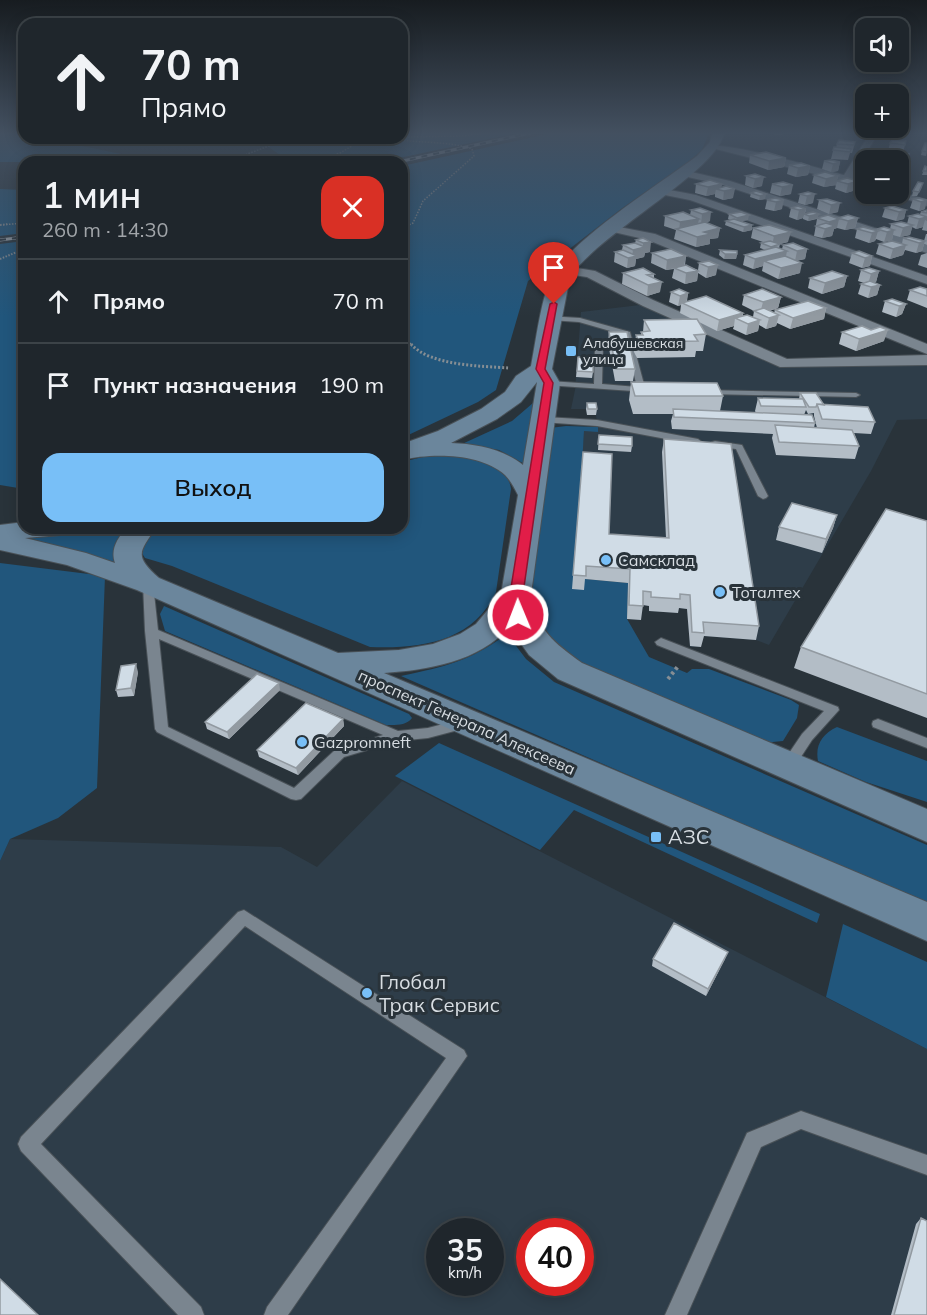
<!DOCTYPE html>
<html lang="ru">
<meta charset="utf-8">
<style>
body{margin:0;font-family:Mulish,sans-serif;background:#272e34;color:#f1f3f6;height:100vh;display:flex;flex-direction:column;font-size:22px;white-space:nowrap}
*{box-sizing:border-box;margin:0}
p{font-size:20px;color:#a1a5a9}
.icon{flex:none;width:33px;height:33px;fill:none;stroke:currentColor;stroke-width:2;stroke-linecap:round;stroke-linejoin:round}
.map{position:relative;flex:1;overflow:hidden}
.side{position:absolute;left:18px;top:156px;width:390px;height:378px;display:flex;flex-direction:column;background:#1f262c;border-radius:18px;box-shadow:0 3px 15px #0003,0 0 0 2px #3c4348}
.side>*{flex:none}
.banner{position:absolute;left:18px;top:18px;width:390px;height:126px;border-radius:18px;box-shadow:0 3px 15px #0003,0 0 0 2px #3c4348;background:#1f262c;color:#f1f3f6;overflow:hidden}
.fabs{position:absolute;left:855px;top:18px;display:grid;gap:12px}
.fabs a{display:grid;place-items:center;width:54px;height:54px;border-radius:12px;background:#1f262c;box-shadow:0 3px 15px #0003,0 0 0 2px #3c4348;font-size:30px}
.speed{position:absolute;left:426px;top:1218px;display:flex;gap:12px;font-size:30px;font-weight:700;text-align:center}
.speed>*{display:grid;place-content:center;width:78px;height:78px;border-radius:50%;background:#1f262c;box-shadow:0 3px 15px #0003,0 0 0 2px #3c4348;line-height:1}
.speed small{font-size:15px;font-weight:400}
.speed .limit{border:9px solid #d22;background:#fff;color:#111}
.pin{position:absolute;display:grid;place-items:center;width:51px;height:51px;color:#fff;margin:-62px -26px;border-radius:50% 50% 50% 0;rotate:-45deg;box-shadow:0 0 6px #0007}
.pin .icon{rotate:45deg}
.me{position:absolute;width:66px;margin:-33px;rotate:359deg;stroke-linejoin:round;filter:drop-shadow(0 0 4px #0008)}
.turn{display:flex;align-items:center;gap:21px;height:126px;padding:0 24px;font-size:27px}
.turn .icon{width:78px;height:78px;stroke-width:2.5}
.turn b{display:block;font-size:42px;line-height:51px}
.round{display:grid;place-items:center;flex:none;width:63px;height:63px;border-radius:18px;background:#272e34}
.summary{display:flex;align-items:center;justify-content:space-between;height:102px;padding:0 24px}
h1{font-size:36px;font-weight:600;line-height:45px}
.primary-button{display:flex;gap:12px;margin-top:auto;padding:12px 24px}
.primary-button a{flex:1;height:69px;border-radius:18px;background:#78bff7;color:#111;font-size:24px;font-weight:600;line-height:69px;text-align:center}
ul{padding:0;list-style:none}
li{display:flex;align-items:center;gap:18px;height:84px;padding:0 24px;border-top:2px solid #3c4348}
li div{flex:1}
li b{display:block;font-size:22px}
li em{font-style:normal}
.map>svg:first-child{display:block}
.built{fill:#2e3d49;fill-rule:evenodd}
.green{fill:#21567c}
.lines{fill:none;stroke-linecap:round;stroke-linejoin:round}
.lane-casing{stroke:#495157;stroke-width:2}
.street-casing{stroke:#495157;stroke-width:2}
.secondary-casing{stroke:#495157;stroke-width:2}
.path-far3{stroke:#868e94;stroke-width:1.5;stroke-dasharray:1.5 1.5;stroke-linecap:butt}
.path-far2{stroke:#868e94;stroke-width:2;stroke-dasharray:1.5 1.5;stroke-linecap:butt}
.path-far1{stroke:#868e94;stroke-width:3;stroke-dasharray:2 2;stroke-linecap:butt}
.path{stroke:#868e94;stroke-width:4;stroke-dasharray:3 3;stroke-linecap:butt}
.lane{fill:#7a858f;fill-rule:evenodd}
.street{fill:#7a858f;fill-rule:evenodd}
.secondary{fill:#6b869c;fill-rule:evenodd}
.rail-casing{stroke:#9ca3a9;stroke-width:3}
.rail{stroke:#29333a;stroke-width:2;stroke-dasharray:6;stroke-linecap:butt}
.wall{fill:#b3bdc6;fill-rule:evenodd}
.shaded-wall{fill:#929aa1}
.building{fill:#d0dce6;stroke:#929aa1;stroke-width:1.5}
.route{fill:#e11d48;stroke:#92132f;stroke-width:1.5}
.poi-dot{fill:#78bff7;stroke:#29333a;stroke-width:2}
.labels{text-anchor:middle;stroke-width:6;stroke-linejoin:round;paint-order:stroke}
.far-poi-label{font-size:14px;fill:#d8dee3;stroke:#29333a;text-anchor:start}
.poi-label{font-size:16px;fill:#d8dee3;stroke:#29333a;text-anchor:start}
.street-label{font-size:16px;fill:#d8dee3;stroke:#29333a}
.near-poi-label{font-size:20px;fill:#d8dee3;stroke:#29333a;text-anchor:start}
</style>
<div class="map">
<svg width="927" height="1315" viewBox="0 0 927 1315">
<rect width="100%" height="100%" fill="#29333a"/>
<path class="built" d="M640,305L779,367L927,364V419L897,420L871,471L769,645L756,640L701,636V647H690L687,609L678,608V613L649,611V606L641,605V620L627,619L584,590L572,589L584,431H598L596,415H587L586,409H571L575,390L581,312Z
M402,781L927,1049V1315H0V861L10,839L281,847L317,867ZM440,1232H490V1282H440ZM530,1232H580V1282H530Z"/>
<path class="green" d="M0,133H24V138H84L82,146L136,157L146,162H0Z
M402,133H517L380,162H264L280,155L259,140L203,145L198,138H402Z
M552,133H709L702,150L688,162L621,209L528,281L496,390L478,402L402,438V166Z
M0,189L24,190V233L0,236Z
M24,241V489L0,485V244Z
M540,397L530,467L499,450L462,444L512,421Z
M566,426L598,427V432L584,431L582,465L585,579L628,583L627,619L649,657L687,673L692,669H709L791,700L799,705L797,718L783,741L762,743L580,664C554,646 532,625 531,592L550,428Z
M435,454C461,455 507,457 511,489L496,592C473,642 420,649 370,647L172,566L145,558L140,550L154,528H402V462Z
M113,528H129L116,563L25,537L77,534Z
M0,563L105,576L97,788L58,818L10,839L0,861Z
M164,606L409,714L412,718C406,726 395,725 386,725L165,631L160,614Z
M507,634L526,659L554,682L927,845V905L401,676C447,666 468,662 507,634Z
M837,727L927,761V802L866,782L818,761C815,745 822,734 837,727Z
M439,743L820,914L817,923L574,810L540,850L395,776Z
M843,924L927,962V1049L826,997Z"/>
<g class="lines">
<defs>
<path id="lane" d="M547,316L580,318L630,332L645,388L648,390L647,392L546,385V381H549L594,384L595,346L599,344L603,346L602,384L637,387L624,335L579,322L550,320L546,318Z
M704,390L856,393L860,395L856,397L707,394H704Z
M545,417L597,420L698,439L702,442L698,445L597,426L542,422V418Z
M715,441L742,445L768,496L766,498L763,499L758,496L736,449L712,446V442Z
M148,581L153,584L158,630L398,731L428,728L462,719L467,721L468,724L467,727L462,729L428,738L397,741L344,757L301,799L296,800L291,799L157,732L155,729L145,631L143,584ZM159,639L383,735L334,751L294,788L168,727Z
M661,638L838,707L839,710L812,740L793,769H783L781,765L802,734L824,711L657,645L655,642Z
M878,719L927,738V748L873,727L872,724L873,721Z
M244,910L464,1050L467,1056L288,1315H264L267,1307L446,1058L245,926L41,1144L201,1307L204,1315H178L21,1151L18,1144L21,1137L238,912Z
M801,1111L927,1155V1175L801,1129L761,1147L687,1315H665L747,1133Z"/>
<path id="street" d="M870,133H878L853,177L866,181V187L708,147C720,139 824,170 844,175Z
M683,170L730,181L927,245V253L723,185L679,175L678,173Z
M659,188L696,195L927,276V284L690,200L655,193V189Z
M898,191L927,200V206L891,194H898Z
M609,225L655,234L927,344V354L648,240L605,230V226Z
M565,266L595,271L653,300L787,359L927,355V365L780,367L643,306L587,277L560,273L559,270Z"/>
<path id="secondary" d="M712,133H724C717,172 599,233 570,277L552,369L560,383L531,594C538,631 553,642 582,663L927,809V842L558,679L529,655L509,627C479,662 427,670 384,673L927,902V941L137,590L67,565L0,550V525L24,522V528H77L73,534L25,538L86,553L115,563C110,549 118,538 126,528H156C139,552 134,556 159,578L338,653L399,650L433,644L460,634L476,624L501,594L518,495C514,488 511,481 505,475C480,453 432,453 402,460V444L438,431L481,409L505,392L516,376L531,366C536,341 541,298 552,276C572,239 661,183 697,156L710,142ZM537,382L523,465C503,449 477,444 451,443L497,419L521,402Z"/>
</defs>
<use href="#lane" class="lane-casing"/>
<use href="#street" class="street-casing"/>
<use href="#secondary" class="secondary-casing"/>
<path class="path-far3" d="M402,137L463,136L485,133
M389,138C416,144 446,140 472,149L474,156L423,201L413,223L407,226
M226,162L290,138
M311,162L340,153L365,138
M0,225L24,223"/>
<path class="path-far2" d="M0,225L9,224
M402,228L410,224
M0,259L24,249
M402,334L412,346"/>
<path class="path-far1" d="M411,344C430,366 482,366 509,368"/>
<path class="path" d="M668,679L679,665"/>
<use href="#lane" class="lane"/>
<use href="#street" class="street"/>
<use href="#secondary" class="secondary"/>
<defs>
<path id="rail" d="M398,162L530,133
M0,240L24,237"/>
</defs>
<use href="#rail" class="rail-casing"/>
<use href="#rail" class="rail"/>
</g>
<path class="wall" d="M765,133H784L781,135Z
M906,141L903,153L888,151L890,143Z
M855,142L853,150L852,153H850L848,160L831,159L834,147L836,148L837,144Z
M927,143V152L926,156L921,155L922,151Z
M909,154L905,165L898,164V160H890L891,155Z
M750,155L786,158L784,167L768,170L749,163Z
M824,161L840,162L838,171L831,172L822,169Z
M789,165L810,166L808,175L796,177L787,174Z
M925,166L927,167V175H922Z
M755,174L762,186L753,188L745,185L746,176Z
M814,175L838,176L836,185L824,187L812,183Z
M837,181H858L856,190L846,193L835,189Z
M783,182L791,194L780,196L770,193L772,184Z
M696,184H722L721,187L733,198L723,200L715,197V194L706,196L695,193Z
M922,187L917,196H912L913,191Z
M756,191L765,199L759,200L750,197L751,193Z
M808,192L813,203L805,205L798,203L800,194Z
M873,194H895L893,200L883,203L871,199Z
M775,198L782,209L774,211L765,209L767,200Z
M919,198L925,209L919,211L910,208L913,199Z
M827,199L838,212L829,214L817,209L819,200Z
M700,208L710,221L705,223L720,228L718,238L710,239V244L696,247L674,239L676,230L664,226L665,216L690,215L691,210Z
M791,208L806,209L805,214L818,218H858L855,228L845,230L837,228L834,229L832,236L822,238L814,236L817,219L808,221L803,219V218L797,220L789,217Z
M885,208L906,210L904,219L896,221L882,217Z
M927,210V231L922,230L923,227L916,229L912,227L910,235L900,237L893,235L892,240L884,242L876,239L875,241L869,243L855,238L857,229L877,231V229H890L891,224H907L909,216L920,214L921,212Z
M729,214L748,220L741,221L752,230L743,232L725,225L726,221L730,220L728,219Z
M753,228L788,242L780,244L779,248L782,249L783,245L807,249L805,259L796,261L800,273L778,279L762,271L763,266L753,269L743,265L745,255L765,250L760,248L761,243L763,242L751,238Z
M926,234H927V245L924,244L922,251L916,253L905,250L903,255L890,259L876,254L879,244H902L903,238L924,241Z
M643,238L650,252L645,253L644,257L636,259L635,266L627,268L614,262L615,252L622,250L623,245L635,243L636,240Z
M720,250L737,254L736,259H724L719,255Z
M652,253L686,256L685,265L698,270L699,263L709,261L716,275L706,278L698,273L697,281L685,284L672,278L674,269L666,270L651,263Z
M852,253L872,256L870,266L862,268L849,263Z
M927,253V268L918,265L921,255Z
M861,270L879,271L876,282H874L880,285L877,295L868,298L858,294L861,284L864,283L858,281Z
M623,273L654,274V278L660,292L647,296L622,284Z
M847,276L844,287L822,294L808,288L810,278Z
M927,289V308L907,300L910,290Z
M671,292L688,293L687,301L743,313V316L753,317L754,311L742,305L744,295L781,297L778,308L769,311L774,313L775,310L826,308L824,319L790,329L777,323L776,326L766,329L759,325L758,331L746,335L733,329L734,326L717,331L699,322L706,334L703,351H696L695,357L637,358L634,352L636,335H641V332H643L644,320L692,319L680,313L681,305L678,306L669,302Z
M885,301L906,304L902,314L896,317L882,312Z
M871,330L884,341L856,351L839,344L842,332Z
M609,332L635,369L633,381H615L608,343Z
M578,357L593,372L592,378L576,377Z
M631,382L723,396L720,411L756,413L755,411L758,398L799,399L800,393L824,405L875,422L871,434L854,433L859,446L855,459L776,455L772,438L773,434L672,429L671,421L673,414H633L629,400ZM806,410L808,414L814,413V416L817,428H814L815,423L804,415Z
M587,403L597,409L596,415H587L586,409Z
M599,435L632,446L631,452L598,450Z
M664,439L759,626L756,640L704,636L701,647L690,646L687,609L679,608L678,613L649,611V606L643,605L641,620L627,619L628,583L585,579L584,590L572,589L583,452L609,534L666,538L662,452Z
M837,515L833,528L822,553L776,540L779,527Z
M927,521V718L794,668L801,647Z
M138,672L134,696L118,697L116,690Z
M280,690L229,739L207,729L205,722Z
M343,719L344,726L298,775L259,757L257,750Z
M653,959H725L706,996L652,966Z
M921,1218L927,1315H891L916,1224Z"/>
<path class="shaded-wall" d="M786,158L784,167L768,170L769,161Z
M840,162L838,171L831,172L833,164Z
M810,166L808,175L796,177L798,168Z
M838,176L836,185L824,187L826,179Z
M764,177L762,186L753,188L755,179Z
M858,181L856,190L846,193L848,184Z
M906,182L904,191L898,192L899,183Z
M722,184L721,190L716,189L715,194L706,196L708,187Z
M793,185L791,194L780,196L782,187Z
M735,189L733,198L723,200L724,191Z
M766,194L765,199L759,200L760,196Z
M815,194L813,203L805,205L807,196Z
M886,194H895L893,200L883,203Z
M784,200L782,209L774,211L776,202Z
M927,200L925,209L919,211L921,202Z
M840,203L838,212L829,214L831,205Z
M806,209L803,218L797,220L799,210Z
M906,210L904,219L896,221L899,212Z
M711,212L710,221L701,224L702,214Z
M819,214L818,218L808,221L809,216Z
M749,215L748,220L736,222L737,218Z
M927,217V221L925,220L923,227L916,229L919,219Z
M858,218L855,228L845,230L848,221Z
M699,219L697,228L679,230L680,222Z
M839,219L837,228L834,229L832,236L822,238L825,229L828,228L829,222Z
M752,225V230L743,232L744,227Z
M913,225L910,235L900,237L903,228Z
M720,228L718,238L710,239V244L696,247L697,237L704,232Z
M894,230L892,240L884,242L887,232Z
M878,231L875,241L869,243L872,233Z
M791,232L788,242L772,246L774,236Z
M925,241L922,251L916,253L919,243Z
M651,242L650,252L645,253L644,257L636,259L635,266L627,268L628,258L632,257L633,250L643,248V243Z
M906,245L903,255L890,259L893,249Z
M807,249L805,259L795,261L797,251Z
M787,251L785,261H764L763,266L753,269L755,259Z
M725,254H737L736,259H724Z
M686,256L684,266L666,270L667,260Z
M872,256L870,266L862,268L865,258Z
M802,263L800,273L778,279L781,268Z
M718,265L716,275L706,278L708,267Z
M698,271L697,281L685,284L686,273Z
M879,271L876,282L868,284L871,274Z
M847,276L844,287L822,294L825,283Z
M662,282L660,292L647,296L648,285Z
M880,285L877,295L868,298L871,287Z
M688,293L686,304L682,303L681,305L678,306L680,296Z
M781,297L778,308L760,313L763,302Z
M906,304L902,314L896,317L899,306Z
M826,308L824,319L790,329L793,318Z
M743,313L742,321L735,318L734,326L717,331L719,320Z
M779,315L776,326L766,329L769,318Z
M760,320L758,331L746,335L748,324Z
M888,330L884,341L856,351L859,339Z
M837,515L833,528L822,553L826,539Z
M136,664L138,672L134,696L131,688Z
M279,683L280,690L229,739L227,732Z
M343,719L344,726L298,775L296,768Z
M728,952L725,959L706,996L708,989Z"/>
<path class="building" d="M839,140L855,142L854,145L837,144Z
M892,140L906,141L905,145L890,143Z
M925,143H927V152L922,151Z
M834,147L851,149L850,152L833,150Z
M766,152L786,158L769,161L750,155Z
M893,152L909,154L908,157L891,155Z
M831,160L840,162L833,164L824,161Z
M801,163L810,166L798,168L789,165Z
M925,166L927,167V171H923Z
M825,172L838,176L826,179L814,175Z
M755,174L764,177L755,179L746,176Z
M847,178L858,181L848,184L837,181Z
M898,179L906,182L899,183H898Z
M710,180L722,184L708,187L696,184Z
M783,182L793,185L782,187L772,184Z
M918,182L923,183L919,192L913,191Z
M726,186L735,189L724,191L716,189Z
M756,191L766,194L760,196L751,193Z
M808,192L815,194L807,196L800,194Z
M775,198L784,200L776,202L767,200Z
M919,198L927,200L921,202L913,199Z
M827,199L840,203L831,205L819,200Z
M798,206L806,209L799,210L791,208Z
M892,206L906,210L899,212L885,208Z
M700,208L711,212L702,214L691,210Z
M927,210V213L921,212Z
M683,212L699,219L680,222L665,216Z
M741,212L749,215L737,218L729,214Z
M813,212L819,214L809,216L804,214Z
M918,214L927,217L919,219L909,216Z
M828,215L839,219L829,222L817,218Z
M848,215L858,218L848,221L838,218Z
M734,219L752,225L744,227L726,221Z
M705,222L720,228L704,232L711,234L697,237L676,229Z
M901,222L913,225L903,228L891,224Z
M826,223L835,226L825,229L816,226Z
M769,225L791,232L774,236L753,228Z
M863,227L878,231L872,233L857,229Z
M884,227L894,230L887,232L877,229Z
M909,237L925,241L919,243L903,238Z
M643,238L651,242L643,243L636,240Z
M770,241L780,244L771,247L761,243Z
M892,241L906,245L893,249L879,244Z
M635,243L645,247L633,250L623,245Z
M793,243L807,249L797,251L783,245Z
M776,247L787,251L755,259L745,255Z
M671,249L686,256L667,260L652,253Z
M623,250L637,256L628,258L615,252Z
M720,250L737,251V254H725Z
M859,251L872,256L865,258L852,253Z
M785,256L802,263L781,268L764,261Z
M709,261L718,265L708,267L699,263Z
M686,265L698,271L686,273L674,268Z
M643,268L654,274L647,275L662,282L648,285L623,273Z
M869,268L879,271L871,274L861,270Z
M832,271L847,276L825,283L810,278Z
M870,281L880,285L871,287L861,284Z
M920,287L927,289V296L910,290Z
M679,289L688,293L680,296L671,292Z
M762,289L781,297L763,302L744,295Z
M706,296L743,313L719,320L682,303Z
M892,299L906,304L899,306L885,301Z
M808,301L826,308L793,318L775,310Z
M764,308L779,315L769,318L754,311Z
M747,315L760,320L748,324L735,318Z
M697,319L706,334L694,335L698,341L639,342L636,335H643L641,332L650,331L644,320Z
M862,326L871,330L880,327L888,330L859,339L842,332Z
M609,332H627L635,369H616Z
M578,357L593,358V372L577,371Z
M631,382L717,383L723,396H635Z
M800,393H816L824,405L817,404L816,407H809Z
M758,398L803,399L806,407L761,406Z
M587,403H596L597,409H588Z
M817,404L868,407L875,422L822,419Z
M673,409L812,415L815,423L674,417Z
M775,425L852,430L859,446L779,442Z
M599,435L632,437V446L598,444Z
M664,439L731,444L759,626L703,622L704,633L692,632L690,595L680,594V599L651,597V592L643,591V606L629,605L630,569L586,566V576L573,575L583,452L612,454L609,534L669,538Z
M792,503L837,515L826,539L779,527Z
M886,509L927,521V694L801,647Z
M136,664L131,688L116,690L121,666Z
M257,674L279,683L227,732L205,722Z
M306,703L343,719L296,768L257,750Z
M674,923L728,952L708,989L653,959Z
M921,1218L927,1221V1315H894Z
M0,1279L38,1315H0Z"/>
<linearGradient id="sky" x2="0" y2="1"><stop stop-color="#171c20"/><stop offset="0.42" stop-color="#435060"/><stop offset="1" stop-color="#435060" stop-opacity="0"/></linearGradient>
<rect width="927" height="317" fill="url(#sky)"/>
<path class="route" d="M554,302L557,304L545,369L553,383L523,594L525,615L518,619L512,615L510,594L544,383L536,369L550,304Z"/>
<g class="poi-dot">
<rect x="565" y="345" width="12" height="12" rx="3"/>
<circle cx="606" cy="560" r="6"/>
<circle cx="720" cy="592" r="6"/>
<circle cx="302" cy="742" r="6"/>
<rect x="650" y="831" width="12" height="12" rx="3"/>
<circle cx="367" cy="993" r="6"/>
</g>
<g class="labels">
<g class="far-poi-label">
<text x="583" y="348">Алабушевская<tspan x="583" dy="16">улица</tspan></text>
</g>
<g class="poi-label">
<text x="618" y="566">Самсклад</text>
<text x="732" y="598">Тоталтех</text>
<text x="314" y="748">Gazpromneft</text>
</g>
<g class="street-label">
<text transform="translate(467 722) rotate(24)" y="6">проспект Генерала Алексеева</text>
</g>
<g class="near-poi-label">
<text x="668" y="844">АЗС</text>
<text x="379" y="989">Глобал<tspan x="379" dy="23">Трак Сервис</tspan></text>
</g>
</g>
</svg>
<div class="fabs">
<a><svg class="icon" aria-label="sound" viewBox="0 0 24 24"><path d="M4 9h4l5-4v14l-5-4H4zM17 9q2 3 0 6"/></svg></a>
<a>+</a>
<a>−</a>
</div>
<div class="speed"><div>35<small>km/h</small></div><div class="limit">40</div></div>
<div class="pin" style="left:554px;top:304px;background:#d93025"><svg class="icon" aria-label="arrive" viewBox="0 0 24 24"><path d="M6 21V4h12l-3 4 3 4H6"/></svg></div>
<svg class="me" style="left:518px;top:615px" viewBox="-20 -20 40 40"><circle r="17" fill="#e11d48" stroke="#fff" stroke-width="3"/><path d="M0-11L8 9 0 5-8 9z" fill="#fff"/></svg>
<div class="banner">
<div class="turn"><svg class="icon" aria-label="ahead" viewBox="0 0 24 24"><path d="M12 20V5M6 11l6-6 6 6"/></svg><div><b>70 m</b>Прямо</div></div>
</div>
<section class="side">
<div class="summary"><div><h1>1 мин</h1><p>260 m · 14:30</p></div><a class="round" style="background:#d93025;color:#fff"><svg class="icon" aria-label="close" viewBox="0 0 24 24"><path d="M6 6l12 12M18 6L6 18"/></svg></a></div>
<ul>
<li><svg class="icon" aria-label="ahead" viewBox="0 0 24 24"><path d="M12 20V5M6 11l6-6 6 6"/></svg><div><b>Прямо</b></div><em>70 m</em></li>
<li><svg class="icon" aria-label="arrive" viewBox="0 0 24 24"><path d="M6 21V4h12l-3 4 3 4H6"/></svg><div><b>Пункт назначения</b></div><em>190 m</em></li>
</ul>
<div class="primary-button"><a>Выход</a></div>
</section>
</div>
